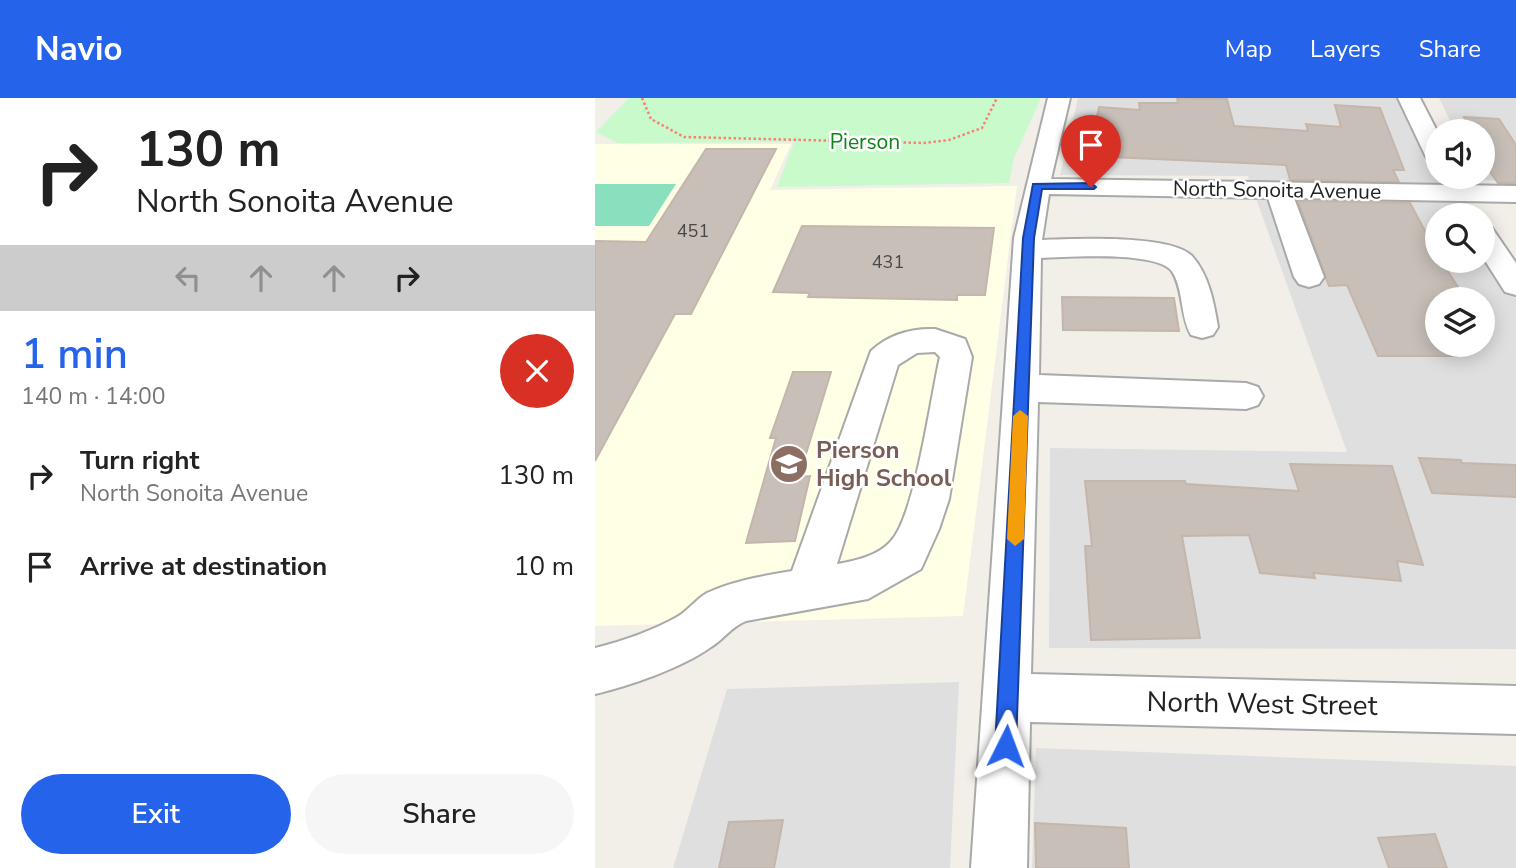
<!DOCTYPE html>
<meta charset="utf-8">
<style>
body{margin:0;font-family:"Nunito Sans",sans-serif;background:#f6f6f6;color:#222;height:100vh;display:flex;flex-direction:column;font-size:26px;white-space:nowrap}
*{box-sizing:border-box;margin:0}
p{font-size:23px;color:#767676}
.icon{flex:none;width:38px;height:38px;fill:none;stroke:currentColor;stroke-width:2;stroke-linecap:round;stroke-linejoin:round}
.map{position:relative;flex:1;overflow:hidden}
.side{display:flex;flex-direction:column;background:#fff;width:595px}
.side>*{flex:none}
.guide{background:#fff;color:#222;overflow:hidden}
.controls{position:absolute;left:830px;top:21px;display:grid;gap:14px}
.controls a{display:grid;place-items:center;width:70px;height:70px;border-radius:50%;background:#fff;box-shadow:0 4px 18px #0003;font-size:35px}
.pin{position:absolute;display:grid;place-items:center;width:60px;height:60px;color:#fff;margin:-72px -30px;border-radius:50% 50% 50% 0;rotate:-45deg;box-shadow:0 0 7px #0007}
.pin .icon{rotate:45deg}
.me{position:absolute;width:77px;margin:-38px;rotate:3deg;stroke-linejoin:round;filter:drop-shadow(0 0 5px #0008)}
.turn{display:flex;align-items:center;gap:24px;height:147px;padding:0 21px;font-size:32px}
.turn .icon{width:91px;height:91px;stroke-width:2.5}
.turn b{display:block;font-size:49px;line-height:60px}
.lanes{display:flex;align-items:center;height:66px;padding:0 21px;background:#0003;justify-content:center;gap:35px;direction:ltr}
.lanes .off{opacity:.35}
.round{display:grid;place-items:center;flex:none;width:74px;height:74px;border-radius:37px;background:#f6f6f6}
.head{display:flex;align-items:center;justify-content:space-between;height:119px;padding:0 21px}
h1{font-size:42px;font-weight:600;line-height:52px;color:#2563eb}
.action{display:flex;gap:14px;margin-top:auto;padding:14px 21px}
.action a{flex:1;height:80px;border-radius:42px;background:#2563eb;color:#fff;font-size:28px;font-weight:600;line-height:80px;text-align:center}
.action a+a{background:#f6f6f6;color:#222}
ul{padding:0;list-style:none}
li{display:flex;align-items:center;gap:21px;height:91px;padding:0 21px}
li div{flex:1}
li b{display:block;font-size:26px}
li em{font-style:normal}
header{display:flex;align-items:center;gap:42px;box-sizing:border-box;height:98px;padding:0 35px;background:#2563eb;color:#fff}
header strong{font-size:33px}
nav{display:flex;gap:38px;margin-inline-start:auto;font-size:24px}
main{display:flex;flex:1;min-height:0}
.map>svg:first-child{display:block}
.residential{fill:#e0dfdf;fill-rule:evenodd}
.education{fill:#ffffe5}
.park{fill:#c8facc}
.pitch{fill:#88e0be}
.building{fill:#c7bfb8;stroke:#c4b6ab;stroke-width:2}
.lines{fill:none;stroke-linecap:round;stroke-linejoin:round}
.minor-casing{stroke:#a9a9a9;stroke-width:4}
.path{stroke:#fa8072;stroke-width:2.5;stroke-dasharray:2.5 2.5;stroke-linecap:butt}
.minor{fill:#fff;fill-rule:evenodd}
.route{fill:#2563eb;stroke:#184099;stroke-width:2}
.slow{fill:#f59e0b}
.labels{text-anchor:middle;stroke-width:5;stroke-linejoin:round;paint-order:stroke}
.far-number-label{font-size:18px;fill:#4b4948}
.far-park-label{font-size:21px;fill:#0c8416;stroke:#fff}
.far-street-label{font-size:21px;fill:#222;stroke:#fff}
.education-label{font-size:24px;font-weight:bold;fill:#785e54;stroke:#fff;text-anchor:start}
.near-street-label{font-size:28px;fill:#222;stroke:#fff}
</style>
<header>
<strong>Navio</strong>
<nav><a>Map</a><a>Layers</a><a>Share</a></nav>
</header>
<main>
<section class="side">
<div class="guide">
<div class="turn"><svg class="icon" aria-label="right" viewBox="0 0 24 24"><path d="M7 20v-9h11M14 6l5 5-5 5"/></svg><div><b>130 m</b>North Sonoita Avenue</div></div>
<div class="lanes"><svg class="icon off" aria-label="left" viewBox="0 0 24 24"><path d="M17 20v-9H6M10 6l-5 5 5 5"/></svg><svg class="icon off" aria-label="ahead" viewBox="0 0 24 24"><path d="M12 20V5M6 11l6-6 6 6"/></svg><svg class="icon off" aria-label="ahead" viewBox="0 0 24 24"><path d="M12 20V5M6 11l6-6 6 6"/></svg><svg class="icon" aria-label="right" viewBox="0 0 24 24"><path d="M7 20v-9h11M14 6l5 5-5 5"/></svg></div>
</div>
<div class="head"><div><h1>1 min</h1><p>140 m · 14:00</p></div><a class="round" style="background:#d93025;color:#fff"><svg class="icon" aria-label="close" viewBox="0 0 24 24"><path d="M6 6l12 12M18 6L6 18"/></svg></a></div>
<ul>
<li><svg class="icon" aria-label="right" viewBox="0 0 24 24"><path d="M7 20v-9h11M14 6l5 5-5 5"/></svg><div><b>Turn right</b><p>North Sonoita Avenue</p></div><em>130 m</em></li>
<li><svg class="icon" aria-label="arrive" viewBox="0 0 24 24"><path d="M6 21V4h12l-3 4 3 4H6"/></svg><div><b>Arrive at destination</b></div><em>10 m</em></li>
</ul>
<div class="action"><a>Exit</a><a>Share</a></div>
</section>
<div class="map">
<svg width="921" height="770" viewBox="0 0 921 770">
<rect width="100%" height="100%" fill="#f2efe9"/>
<path class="residential" d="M483,0H815L842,51V79H857L877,117H842V163H887V137L921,201V551L454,550L455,350L752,354L653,78L465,77ZM842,201H887V247H842Z
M844,0H921V85L883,81L882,79H887V33H860Z
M364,584L355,770H78L132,591Z
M441,650L921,668V770H437Z"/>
<path class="education" d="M0,46H196L175,92L422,88L368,518L0,528Z"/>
<path class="park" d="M34,0H446L419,60L414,85L182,89L199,44L22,45L1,34Z"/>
<path class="pitch" d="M0,86H81L54,128H0Z"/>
<path class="building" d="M582,0L632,1L639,28L713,33L711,26L746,29L740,7L785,10L809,72H798L804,84L695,82L691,67L494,58L504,9L545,12L544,5H583Z
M869,19L904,21L921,47V85H903L887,63V33H877Z
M111,51H181L96,216H80L0,363V143L51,144Z
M703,103L815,105L842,155V163H846L871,201H842V247H859L865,258H783L752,187L734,188Z
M207,128L399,130L390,197H362V202L213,199L215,195L178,194Z
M467,199L579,200L584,233L468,232Z
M198,274H236L204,379L215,378L200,443L151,445L181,340H175Z
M824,360L866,362L867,365L921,367V399L837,395Z
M695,366L797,368L828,467L802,463L806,483L718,475L720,480L665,475L654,437L587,438L605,540L496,542L490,448H497L490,383H590L591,386L704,393Z
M188,722L179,770H124L134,724Z
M440,725L531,730L534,770H441Z
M840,736L852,770H794L783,740Z"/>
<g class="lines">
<defs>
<path id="minor" d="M453,0H475L456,81L921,88V104L699,100L729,179L724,186L714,189L704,186L699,179L673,100L454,96L447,142C478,141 575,136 597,158C614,177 619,205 623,229L618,237L607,240L596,237C585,218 589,194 578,175C566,152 471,159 446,160L444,277L651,285L663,289L668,298L663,307L651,311L443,304L436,576L921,588V636L435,624L432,770H376L419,140Z
M803,0H825L842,33V64L833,62L830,57Z
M887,128L897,130L921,165V197L910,194L887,158Z
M340,231L370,241L377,259L354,401L344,431L326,471L273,501L151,523C136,529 129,541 116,549C87,570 34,588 0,596V550C28,543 57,533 82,519C93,513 101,501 112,495C140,482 168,478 197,473L276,253C293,237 316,230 340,231ZM340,254L345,259C336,297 320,418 296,443C283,458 260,463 242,466L303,267L322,255Z"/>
</defs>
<use href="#minor" class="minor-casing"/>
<path class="path" d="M47,0L56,21L89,39L329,45L354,42L387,30L402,0"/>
<use href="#minor" class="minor"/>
</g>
<path class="route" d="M496,85L501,89L499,91H447L439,140L421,648L418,655L411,658L403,655L400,648L428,140L438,86Z"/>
<path class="slow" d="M425,312L433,318L429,441L420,448L412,441L418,318Z"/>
<defs>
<symbol id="school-disc" viewBox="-11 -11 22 22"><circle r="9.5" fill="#8d6e63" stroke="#fff"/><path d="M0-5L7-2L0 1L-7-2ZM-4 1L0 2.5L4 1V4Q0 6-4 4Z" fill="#fff"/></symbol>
</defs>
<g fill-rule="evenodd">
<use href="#school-disc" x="172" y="344" width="44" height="44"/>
</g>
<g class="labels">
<g class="far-number-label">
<text x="98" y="139">451</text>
<text x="293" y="170">431</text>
</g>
<g class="far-park-label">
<text x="270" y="51">Pierson</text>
</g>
<g class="far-street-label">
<text transform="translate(682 92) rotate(1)" y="7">North Sonoita Avenue</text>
</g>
<g class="education-label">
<text x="221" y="360">Pierson<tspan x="221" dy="28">High School</tspan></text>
</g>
<g class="near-street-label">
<text transform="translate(667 605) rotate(1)" y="10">North West Street</text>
</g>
</g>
</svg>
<div class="controls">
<a><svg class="icon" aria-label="sound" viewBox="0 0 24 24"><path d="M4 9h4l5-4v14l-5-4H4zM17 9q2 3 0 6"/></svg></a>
<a><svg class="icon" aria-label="search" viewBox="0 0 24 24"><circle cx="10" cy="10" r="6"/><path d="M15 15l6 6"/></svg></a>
<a><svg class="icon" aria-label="layers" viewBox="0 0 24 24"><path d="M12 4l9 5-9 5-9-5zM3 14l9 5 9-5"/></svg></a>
</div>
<div class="pin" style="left:496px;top:89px;background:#d93025"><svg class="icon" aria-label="arrive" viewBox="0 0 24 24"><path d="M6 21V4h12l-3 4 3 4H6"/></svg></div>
<svg class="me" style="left:411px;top:648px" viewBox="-20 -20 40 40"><path d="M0-17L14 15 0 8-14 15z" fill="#2563eb" stroke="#fff" stroke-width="4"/></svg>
</div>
</main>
